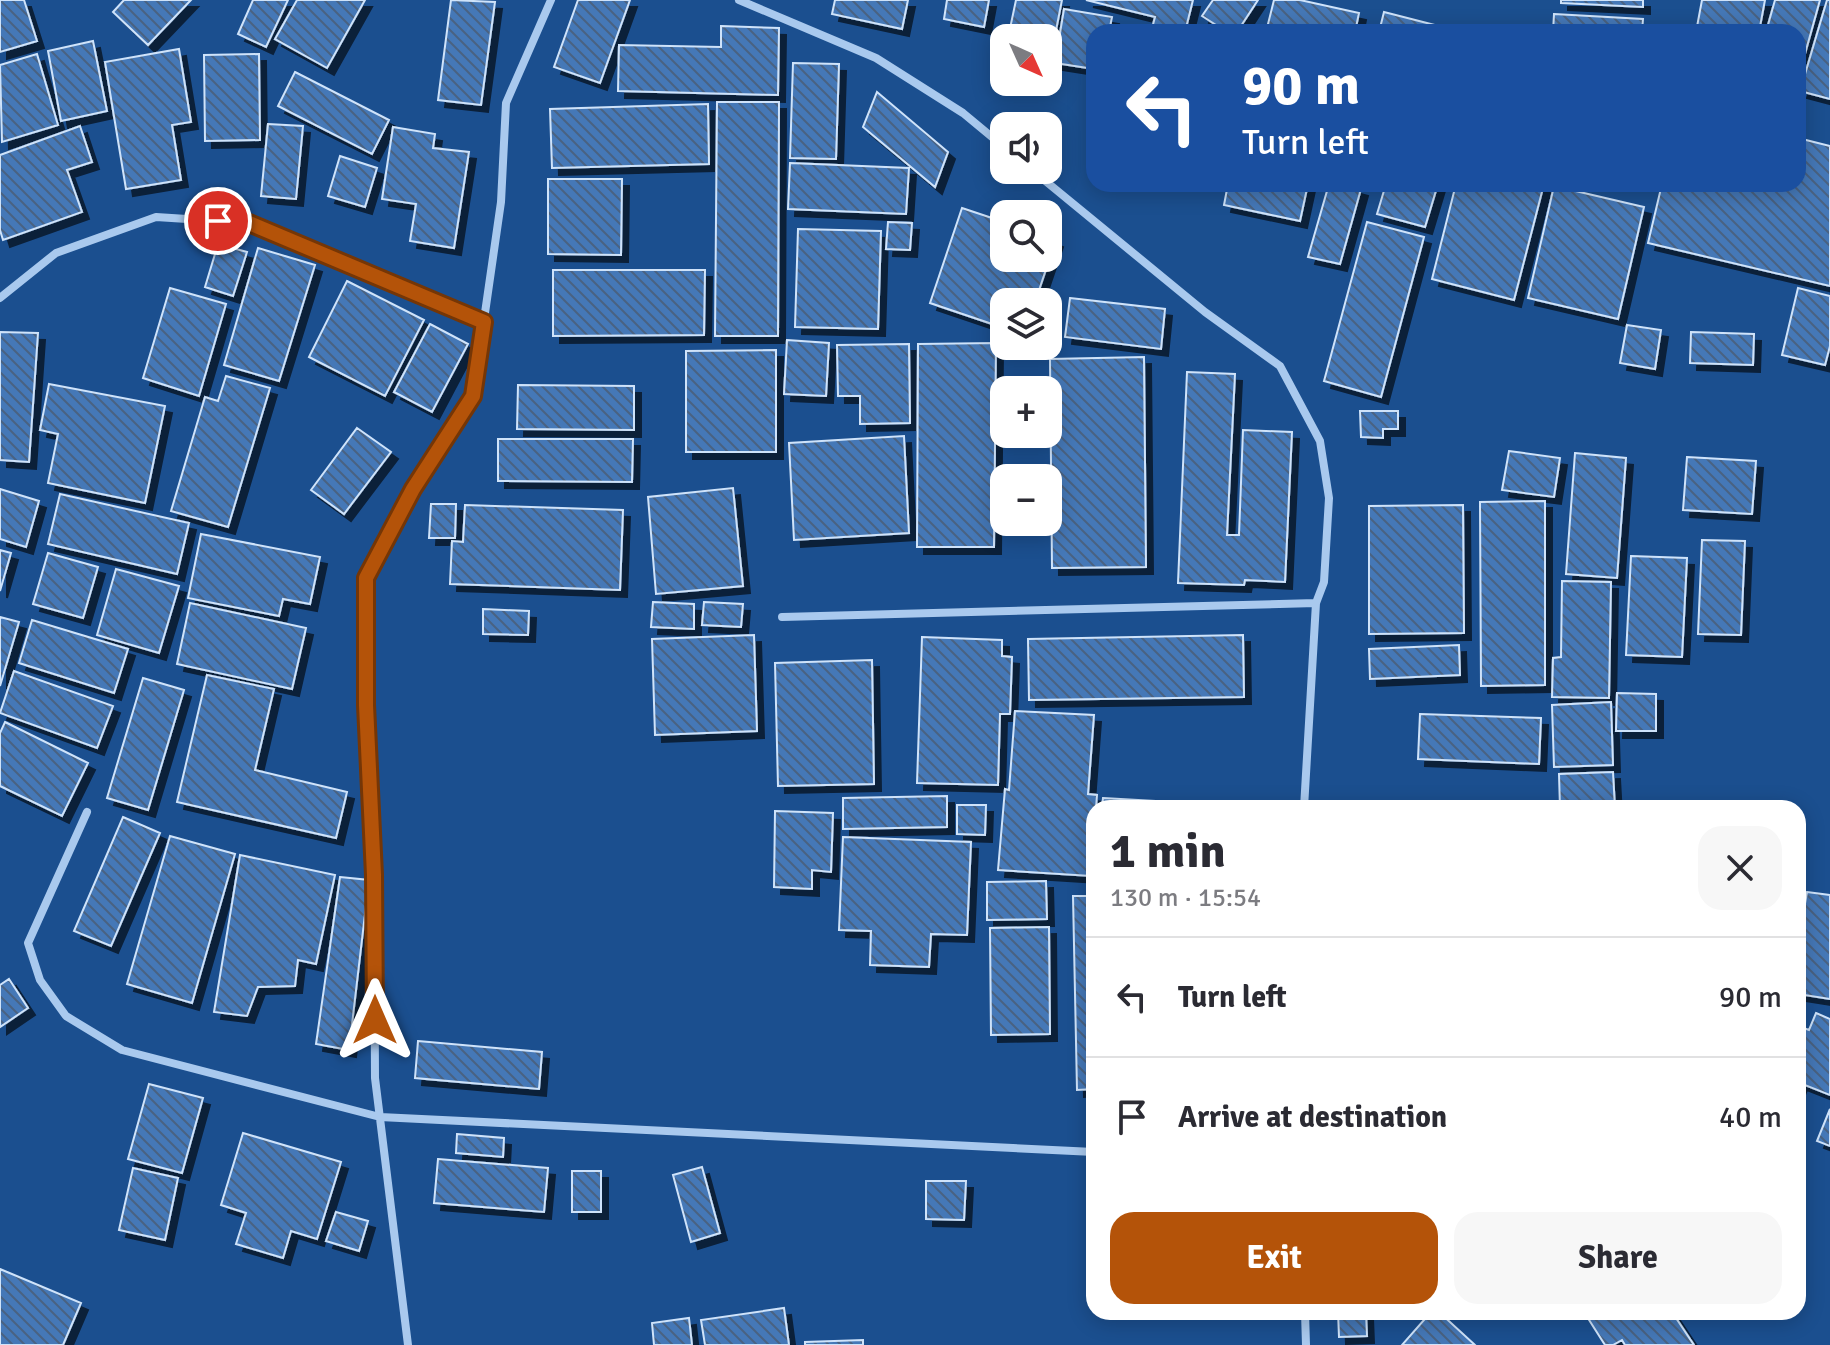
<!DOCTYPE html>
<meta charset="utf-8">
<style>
body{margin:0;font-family:Signika,sans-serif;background:#f7f7f7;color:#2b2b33;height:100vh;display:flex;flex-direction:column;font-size:30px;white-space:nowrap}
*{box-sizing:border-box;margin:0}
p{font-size:26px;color:#7c7c81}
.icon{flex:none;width:44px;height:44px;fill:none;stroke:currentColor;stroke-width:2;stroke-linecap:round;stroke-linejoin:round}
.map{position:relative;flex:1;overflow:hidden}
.panel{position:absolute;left:1086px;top:800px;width:720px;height:520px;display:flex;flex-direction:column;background:#fff;border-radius:24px;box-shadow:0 4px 20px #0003}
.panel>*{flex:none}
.hud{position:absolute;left:1086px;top:24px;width:720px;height:168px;border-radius:24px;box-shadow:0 4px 20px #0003;background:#1a4fa0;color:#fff;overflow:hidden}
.needle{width:52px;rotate:135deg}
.buttons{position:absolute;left:990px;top:24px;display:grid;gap:16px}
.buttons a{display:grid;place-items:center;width:72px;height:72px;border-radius:16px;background:#fff;box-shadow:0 4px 20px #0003;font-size:40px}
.pin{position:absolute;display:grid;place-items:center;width:68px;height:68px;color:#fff;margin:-34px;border:4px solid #fff;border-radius:50%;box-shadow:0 2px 8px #0007}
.me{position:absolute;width:88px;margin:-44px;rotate:0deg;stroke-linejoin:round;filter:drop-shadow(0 0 6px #0008)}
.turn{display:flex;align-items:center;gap:28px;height:168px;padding:0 24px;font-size:36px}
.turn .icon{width:104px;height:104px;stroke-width:2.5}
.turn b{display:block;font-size:56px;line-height:68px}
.round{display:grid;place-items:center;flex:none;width:84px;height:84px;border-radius:24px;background:#f7f7f7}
.summary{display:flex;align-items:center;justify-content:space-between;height:136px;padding:0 24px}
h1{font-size:48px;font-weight:700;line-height:60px}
.primary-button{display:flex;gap:16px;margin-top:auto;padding:16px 24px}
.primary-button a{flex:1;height:92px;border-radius:24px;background:#b45309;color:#fff;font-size:32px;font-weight:700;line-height:92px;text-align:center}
.primary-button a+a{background:#f7f7f7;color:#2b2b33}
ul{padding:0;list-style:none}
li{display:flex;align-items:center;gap:24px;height:120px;padding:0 24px;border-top:2px solid #e1e1e2}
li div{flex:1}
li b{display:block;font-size:30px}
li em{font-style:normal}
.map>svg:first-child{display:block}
.building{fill:url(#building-back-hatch);stroke:#cfe3fa;stroke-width:2;filter:url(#shadow)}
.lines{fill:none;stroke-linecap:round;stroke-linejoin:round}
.minor{stroke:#a9c9ee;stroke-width:8}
.route-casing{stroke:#753606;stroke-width:20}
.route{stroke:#b45309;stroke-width:14}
</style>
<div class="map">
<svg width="1830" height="1345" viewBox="0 0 1830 1345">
<defs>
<pattern id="building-back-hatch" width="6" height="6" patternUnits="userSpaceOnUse" patternTransform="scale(2)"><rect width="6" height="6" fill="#4478b7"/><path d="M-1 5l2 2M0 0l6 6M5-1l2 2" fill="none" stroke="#486282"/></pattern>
<filter id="shadow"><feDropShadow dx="7" dy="7" stdDeviation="0" flood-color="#0009"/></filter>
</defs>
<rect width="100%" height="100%" fill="#1b4f8f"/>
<path class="building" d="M0,0H24L37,41L0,52Z
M124,0H191L148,45L113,12Z
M253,0H288L266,47L238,34Z
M297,0H365L327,68L275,39Z
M451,0L495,2L481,105L438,100Z
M578,0H630L600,83L554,67Z
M835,0H908L902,29L832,14Z
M947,0H989L984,27L944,19Z
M1016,0H1062L1048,71V38H1008Z
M1086,0H1193L1185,32H1151L1155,17Z
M1213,0H1258L1237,32H1227L1202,16Z
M1274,0H1300L1359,13L1355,32H1266Z
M1561,0H1643V7L1561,3Z
M1702,0H1765L1759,32H1696Z
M1775,0H1820L1798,79V32H1766Z
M1827,0H1830V99L1800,91Z
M1064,9L1112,17L1109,32H1094V69L1055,63Z
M1384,12L1462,32H1379Z
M1554,14L1643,19L1642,32H1553Z
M721,26L779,28L778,95L618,91L619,45L721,47Z
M93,41L107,111L61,121L48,51Z
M179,49L191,122L172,125L181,180L126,189L105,62Z
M37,54L58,125L2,142L0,65Z
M259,54L260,140L205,141L204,55Z
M793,63L839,64L836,159L790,158Z
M295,72L389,120L372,154L278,106Z
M877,92L948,152L935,187L863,127Z
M717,102H779L778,336H715Z
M708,104L709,164L552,168L550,109Z
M268,124L303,126L296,199L261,196Z
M80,126L92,162L67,170L82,212L3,240L0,230V155Z
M393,127L435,134L433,148L469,152L454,248L410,241L416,204L382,199Z
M1798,138L1830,146V286L1648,243L1662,184H1798Z
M340,156L377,168L365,207L328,196Z
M790,163L909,168L906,214L788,209Z
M548,179H622L621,255L548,254Z
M1228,184H1308L1300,221L1224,205Z
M1329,184H1343L1361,189L1340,264L1308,257Z
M1386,184H1438L1425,227L1377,214Z
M1456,184H1544L1514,300L1432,279Z
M1554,186L1644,207L1618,319L1528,298Z
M962,208L1004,222V258H1048V237L1056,240L1035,302H1004V328L930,303Z
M888,222L912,223L910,250L886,249Z
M1367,222L1424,237L1381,397L1324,381Z
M798,229L881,231L878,329L795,327Z
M218,244L247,252L233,296L205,287Z
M258,248L315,265L279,381L224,365Z
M553,270H705L704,335L553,336Z
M347,281L424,320L385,396L309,357Z
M170,288L226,304L199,396L143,378Z
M1798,288L1830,296V346L1825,365L1782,355Z
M1070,298L1165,309L1161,349L1065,337Z
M430,324L468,344L432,412L394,392Z
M1627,325L1661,330L1655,369L1620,363Z
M0,332L38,333L29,462L0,460Z
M1691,332L1754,334L1753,365L1690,363Z
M787,340L829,343L826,396L784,394Z
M996,343L994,547H917L918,344Z
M909,344L910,423L860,424V396H838L837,345Z
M776,350V452H686V351Z
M1144,357L1146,567L1052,568L1050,359Z
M1187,372L1235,374L1227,535H1239L1243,430L1292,432L1285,582L1245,580L1244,585L1178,583Z
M226,376L270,388L228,527L171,511L205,397L218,401Z
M49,384L165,406L145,503L48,483L58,434L40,430Z
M518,385L634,386V430L517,429Z
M1360,411H1398V429H1383V438L1361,437Z
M357,428L391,452L344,514L311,490Z
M904,436L909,533L794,540L789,443Z
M498,439H633L632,482L498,481Z
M1509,451L1560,458L1554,497L1502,490Z
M1575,453L1626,458L1617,578L1566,574Z
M1687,457L1756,461L1752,514L1683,510Z
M733,488L743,586L656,594L648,497Z
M0,489L39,501L26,547L0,539Z
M60,494L189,523L177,574L48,544Z
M1545,501V685L1481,686L1480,502Z
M431,504H456L455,538H429Z
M465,505L623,510L620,590L450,584L452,541L463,542Z
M1463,505L1464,633L1369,634V506Z
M201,534L320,557L310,604L283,599L279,616L188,598Z
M1702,540L1745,541L1741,635L1698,634Z
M0,550L11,553L0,591Z
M48,553L98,567L83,618L33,604Z
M1631,556L1687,558L1682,657L1626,655Z
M116,569L179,586L159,653L97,635Z
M1562,581L1611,582L1609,698L1552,697L1553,658L1561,657Z
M653,602L694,604V629L651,627Z
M704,602L743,604L741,627L702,625Z
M190,603L306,628L292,689L177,664Z
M483,609L529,611L528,635L483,634Z
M0,617L19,622L0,686Z
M32,620L128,649L114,693L19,663Z
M754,635L757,731L655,735L652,639Z
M1243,635L1244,697L1029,700L1028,639Z
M922,637L1002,640V656L1012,657L1010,714H1000L998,785L917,783Z
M1459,645L1460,675L1370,679L1369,649Z
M872,660L874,784L778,786L775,663Z
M14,671L113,706L97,748L0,713Z
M207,675L274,689L255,770L347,792L336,838L177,802Z
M143,678L184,690L148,810L107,798Z
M1617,693L1656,694V731H1616Z
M1611,702L1613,765L1554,767L1552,705Z
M1015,711L1094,715L1088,794L1097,795L1091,876L998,870L1005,789L1009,790Z
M1420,714L1541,718L1539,764L1418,759Z
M5,722L88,763L62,816L0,786V733Z
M1613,772L1615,808H1560L1559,774Z
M947,796V827L843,829V798Z
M1103,798L1244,806L1102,808Z
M957,805H986L985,835L957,834Z
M775,811L833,813L831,872L812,870V889L774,887Z
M123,817L160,833L111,946L74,931Z
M170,836L235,854L192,1003L127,984Z
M843,837L971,842L967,935L931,934L929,967L870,965L871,931L839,930Z
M240,855L335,875L316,964L298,960L295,986L258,987L247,1016L214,1012Z
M340,877L369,880L349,1050L316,1044Z
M1046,881L1047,919L987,920V882Z
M1807,892L1830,895V999L1798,994V944Z
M1073,896H1094V1089L1077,1090Z
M1049,927L1050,1034L991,1035L990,928Z
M9,979L28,1008L0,1027V985Z
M1816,1013L1830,1019V1095L1800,1083L1798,1088V1026L1809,1030Z
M418,1041L542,1052L539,1089L415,1078Z
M149,1084L203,1098L182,1173L128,1159Z
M1830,1109V1146L1817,1141Z
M243,1133L341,1162L317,1239L291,1231L283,1258L236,1244L246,1213L221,1205Z
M457,1134L504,1138L503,1157L456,1153Z
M438,1159L548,1168L544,1212L434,1203Z
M702,1167L720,1233L691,1242L673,1175Z
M133,1168L178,1178L165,1240L119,1230Z
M572,1171H601V1212H572Z
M926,1181H966L964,1220L926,1219Z
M336,1212L368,1221L359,1251L326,1241Z
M0,1269L81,1303L63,1345H0Z
M784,1308L789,1345H705L701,1320Z
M1338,1312H1366L1367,1336L1339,1337Z
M1431,1312H1439L1475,1345H1402Z
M1584,1312H1672L1694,1345H1625L1622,1340L1613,1345H1605Z
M689,1318L692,1345H654L652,1323Z
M863,1340V1345H805V1342Z"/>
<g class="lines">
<path class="minor" d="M739,0L876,58L963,113L1004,147
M1032,170L1205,312L1280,366L1320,441L1329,498L1324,582L1316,603L1304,808
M0,298L56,253L156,217L249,223L484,322
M782,617L1316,603
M87,812L28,943L40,980L66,1016L122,1050L380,1117L1094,1152
M1305,1312L1306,1345
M408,1345L375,1078L374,875L366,705V578L413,489L473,396L501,202L506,103L551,0"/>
</g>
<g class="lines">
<defs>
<path id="route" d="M218,221L249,223L484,322L473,396L413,489L366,578V705L374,875L375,1020"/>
</defs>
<use href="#route" class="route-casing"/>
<use href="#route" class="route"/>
</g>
</svg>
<div class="buttons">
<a><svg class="needle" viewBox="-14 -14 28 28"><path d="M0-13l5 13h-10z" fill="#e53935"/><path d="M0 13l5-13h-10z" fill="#7c7c81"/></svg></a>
<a><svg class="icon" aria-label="sound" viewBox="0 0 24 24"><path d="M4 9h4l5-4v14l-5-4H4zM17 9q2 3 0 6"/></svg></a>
<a><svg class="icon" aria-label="search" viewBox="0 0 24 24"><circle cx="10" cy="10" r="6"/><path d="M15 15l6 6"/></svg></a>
<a><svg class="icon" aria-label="layers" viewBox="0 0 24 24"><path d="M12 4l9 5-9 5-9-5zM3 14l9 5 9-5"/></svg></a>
<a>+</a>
<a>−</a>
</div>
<div class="pin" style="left:218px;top:221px;background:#d93025"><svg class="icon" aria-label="arrive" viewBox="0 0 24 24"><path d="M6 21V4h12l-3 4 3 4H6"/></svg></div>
<svg class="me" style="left:375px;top:1020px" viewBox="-20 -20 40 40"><path d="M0-17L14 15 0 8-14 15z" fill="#b45309" stroke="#fff" stroke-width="4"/></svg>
<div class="hud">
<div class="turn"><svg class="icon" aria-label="left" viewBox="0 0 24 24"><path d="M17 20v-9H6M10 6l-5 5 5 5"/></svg><div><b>90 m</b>Turn left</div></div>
</div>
<section class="panel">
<div class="summary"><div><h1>1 min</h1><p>130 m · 15:54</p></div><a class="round"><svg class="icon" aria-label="close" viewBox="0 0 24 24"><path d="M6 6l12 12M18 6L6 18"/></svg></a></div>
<ul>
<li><svg class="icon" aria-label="left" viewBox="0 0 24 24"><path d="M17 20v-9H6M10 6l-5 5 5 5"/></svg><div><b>Turn left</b></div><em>90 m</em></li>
<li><svg class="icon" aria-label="arrive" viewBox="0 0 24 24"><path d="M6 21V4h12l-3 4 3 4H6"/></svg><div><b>Arrive at destination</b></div><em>40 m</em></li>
</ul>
<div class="primary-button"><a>Exit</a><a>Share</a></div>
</section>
</div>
